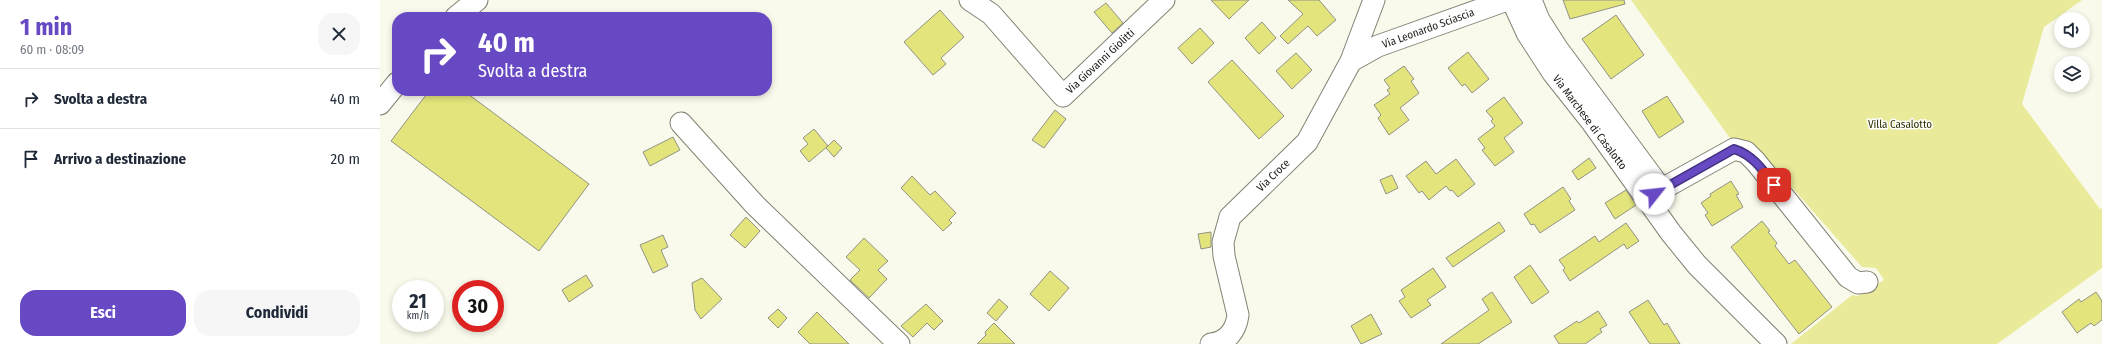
<!DOCTYPE html>
<html lang="it">
<meta charset="utf-8">
<style>
body{margin:0;font-family:"Fira Sans Condensed",sans-serif;background:#f6f6f7;color:#1f2937;height:100vh;display:flex;flex-direction:column;font-size:15px;white-space:nowrap}
*{box-sizing:border-box;margin:0}
p{font-size:13px;color:#747a83}
.icon{flex:none;width:22px;height:22px;fill:none;stroke:currentColor;stroke-width:2;stroke-linecap:round;stroke-linejoin:round}
.map{position:relative;flex:1;overflow:hidden}
.details{display:flex;flex-direction:column;background:#fff;width:380px}
.details>*{flex:none}
.top-card{position:absolute;left:12px;top:12px;width:380px;height:84px;border-radius:16px;box-shadow:0 2px 6px #0003;background:#674ac3;color:#fff;overflow:hidden}
.buttons{position:absolute;left:1674px;top:12px;display:grid;gap:8px}
.buttons a{display:grid;place-items:center;width:36px;height:36px;border-radius:50%;background:#fff;box-shadow:0 2px 6px #0003;font-size:20px}
.speed{position:absolute;left:12px;top:280px;display:flex;gap:8px;font-size:20px;font-weight:700;text-align:center}
.speed>*{display:grid;place-content:center;width:52px;height:52px;border-radius:50%;background:#fff;box-shadow:0 2px 6px #0003;line-height:1}
.speed small{font-size:10px;font-weight:400}
.speed .limit{border:6px solid #d22;background:#fff;color:#111}
.pin{position:absolute;display:grid;place-items:center;width:34px;height:34px;color:#fff;margin:-17px;border-radius:8px;box-shadow:0 2px 6px #0006}
.me{position:absolute;width:44px;margin:-22px;rotate:61deg;stroke-linejoin:round;filter:drop-shadow(0 0 3px #0008)}
.turn{display:flex;align-items:center;gap:14px;height:84px;padding:0 20px;font-size:18px}
.turn .icon{width:52px;height:52px;stroke-width:2.5}
.turn b{display:block;font-size:28px;line-height:34px}
.round{display:grid;place-items:center;flex:none;width:42px;height:42px;border-radius:16px;background:#f6f6f7}
.summary{display:flex;align-items:center;justify-content:space-between;height:68px;padding:0 20px}
h1{font-size:24px;font-weight:700;line-height:30px;color:#674ac3}
.cta{display:flex;gap:8px;margin-top:auto;padding:8px 20px}
.cta a{flex:1;height:46px;border-radius:16px;background:#674ac3;color:#fff;font-size:16px;font-weight:700;line-height:46px;text-align:center}
.cta a+a{background:#f6f6f7;color:#1f2937}
ul{padding:0;list-style:none}
li{display:flex;align-items:center;gap:12px;height:60px;padding:0 20px;border-top:1px solid #e0e1e3}
li div{flex:1}
li b{display:block;font-size:15px}
li em{font-style:normal}
main{display:flex;flex:1;min-height:0}
.map>svg:first-child{display:block}
.park{fill:#e9eb9b}
.building{fill:#e3e57c;stroke:#919285}
.lines{fill:none;stroke-linecap:round;stroke-linejoin:round}
.minor-casing{stroke:#828275;stroke-width:23}
.minor{stroke:#fff;stroke-width:21}
.route-casing{stroke:#43307f;stroke-width:10}
.route{stroke:#674ac3;stroke-width:7}
.labels{text-anchor:middle;stroke-width:3;stroke-linejoin:round;paint-order:stroke}
.street-label{font-size:11px;fill:#1a1a15;stroke:#fff}
.park-label{font-size:11px;fill:#2f2f01;stroke:#fff}
</style>
<main>
<section class="details">
<div class="summary"><div><h1>1 min</h1><p>60 m · 08:09</p></div><a class="round"><svg class="icon" aria-label="close" viewBox="0 0 24 24"><path d="M6 6l12 12M18 6L6 18"/></svg></a></div>
<ul>
<li><svg class="icon" aria-label="right" viewBox="0 0 24 24"><path d="M7 20v-9h11M14 6l5 5-5 5"/></svg><div><b>Svolta a destra</b></div><em>40 m</em></li>
<li><svg class="icon" aria-label="arrive" viewBox="0 0 24 24"><path d="M6 21V4h12l-3 4 3 4H6"/></svg><div><b>Arrivo a destinazione</b></div><em>20 m</em></li>
</ul>
<div class="cta"><a>Esci</a><a>Condividi</a></div>
</section>
<div class="map">
<svg width="1722" height="344" viewBox="0 0 1722 344">
<rect width="100%" height="100%" fill="#fafaec"/>
<path class="park" d="M1251,0H1702L1664,27L1642,104L1720,209L1722,208V268L1617,344H1411L1472,295L1478,296L1504,280L1496,268L1482,267L1474,258L1373,143L1352,141Z"/>
<path class="building" d="M831,0H869L849,19Z
M908,0H939L956,20L937,36L928,26L908,44L900,36L923,14Z
M1183,0H1244L1245,4L1190,19Z
M726,3L743,23L732,33L714,12Z
M560,10L584,37L561,58L566,64L553,75L524,42Z
M1236,15L1264,55L1231,79L1202,39Z
M882,22L896,38L879,54L865,38Z
M820,28L834,43L812,64L798,48Z
M1088,52L1109,79L1092,93L1085,84L1082,86L1068,68Z
M916,53L932,70L912,89L896,71Z
M852,60L904,116L879,139L828,82Z
M1024,66L1034,79L1031,81L1039,93L1020,108L1029,120L1009,135L998,118L1001,115L994,105L1010,94L1007,90L1010,88L1004,80Z
M49,91H84L209,184L159,251L11,141Z
M1287,96L1304,122L1279,138L1262,111Z
M1124,97L1143,123L1124,138L1134,152L1115,166L1102,150L1105,148L1098,139L1115,126L1111,121L1113,119L1106,111Z
M675,110L686,119L664,148L652,140Z
M434,129L448,146L429,162L420,151L428,144L423,138Z
M293,137L300,150L270,166L263,152Z
M454,140L462,148L454,157L446,148Z
M1209,158L1216,168L1198,180L1192,171Z
M1076,159L1095,184L1078,197L1072,190L1070,191L1066,186L1049,200L1042,191L1039,193L1026,176L1046,161L1056,174Z
M1012,175L1018,188L1006,194L1000,180Z
M532,176L550,195L555,191L576,213L569,220L572,223L563,231L521,188Z
M1351,181L1359,194L1356,195L1363,207L1332,226L1325,215L1328,213L1321,203L1331,196L1330,194Z
M1183,187L1191,199L1189,201L1195,210L1160,233L1154,224L1151,225L1144,214Z
M1246,190L1256,205L1235,219L1225,203Z
M366,217L380,231L365,248L350,235Z
M1382,221L1390,231L1388,232L1397,243L1395,246L1409,264L1415,260L1452,307L1419,334L1351,247Z
M1119,222L1125,231L1073,267L1066,258Z
M1246,223L1259,241L1247,249L1244,244L1190,281L1183,270L1185,268L1179,260L1215,236L1219,242Z
M831,232V247L821,249L818,234Z
M283,235L288,247L281,250L288,266L273,273L260,245Z
M484,238L508,261L498,270L507,279L489,298L470,280L480,270L466,257Z
M1150,265L1169,292L1152,304L1134,277Z
M1053,268L1066,287L1047,300L1051,305L1031,318L1019,301L1025,297L1021,290Z
M670,271L689,288L669,311L650,294Z
M206,275L213,286L189,302L182,290Z
M322,278L342,299L321,319L315,310L312,283Z
M1112,292L1132,322L1098,344H1061L1109,310L1102,299Z
M1716,292L1722,301V320L1714,326L1711,323L1697,333L1682,312L1699,299L1701,302Z
M619,299L628,307L616,321L607,313Z
M1268,300L1284,325L1287,323L1300,344H1270L1249,312Z
M546,304L563,321L554,330L547,323L533,337L521,326Z
M398,309L407,318L398,328L388,318Z
M1218,311L1227,325L1220,329L1222,332L1205,344H1179L1174,336L1197,321L1199,323Z
M437,312L469,344H430L418,332Z
M991,314L1002,334L981,344L971,326Z
M614,323L635,344H597L606,335L605,332Z"/>
<g class="lines">
<defs>
<path id="minor" d="M590,0L611,14L683,96L784,0
M1132,0L1147,33L1173,73L1211,121L1291,233L1317,265L1396,344
M1151,0L1159,20L1177,48L1282,190
M76,17L97,0
M971,61L998,46L1127,0
M0,104L17,83
M301,123L375,205L519,344
M1266,198L1354,149L1366,152L1376,162L1468,277L1478,283L1487,282
M831,344C847,342 856,331 858,315L844,256L843,242L850,217L927,142L971,61L994,0"/>
</defs>
<use href="#minor" class="minor-casing"/>
<use href="#minor" class="minor"/>
</g>
<g class="lines">
<defs>
<path id="route" d="M1274,194L1354,149C1373,155 1383,170 1394,185"/>
</defs>
<use href="#route" class="route-casing"/>
<use href="#route" class="route"/>
</g>
<g class="labels">
<g class="street-label">
<text transform="translate(1048 28) rotate(-20)" y="4">Via Leonardo Sciascia</text>
<text transform="translate(720 61) rotate(-43)" y="4">Via Giovanni Giolitti</text>
<text transform="translate(1210 122) rotate(53)" y="4">Via Marchese di Casalotto</text>
<text transform="translate(893 175) rotate(-44)" y="4">Via Croce</text>
</g>
<g class="park-label">
<text x="1520" y="128">Villa Casalotto</text>
</g>
</g>
</svg>
<div class="buttons">
<a><svg class="icon" aria-label="sound" viewBox="0 0 24 24"><path d="M4 9h4l5-4v14l-5-4H4zM17 9q2 3 0 6"/></svg></a>
<a><svg class="icon" aria-label="layers" viewBox="0 0 24 24"><path d="M12 4l9 5-9 5-9-5zM3 14l9 5 9-5"/></svg></a>
</div>
<div class="speed"><div>21<small>km/h</small></div><div class="limit">30</div></div>
<div class="pin" style="left:1394px;top:185px;background:#d93025"><svg class="icon" aria-label="arrive" viewBox="0 0 24 24"><path d="M6 21V4h12l-3 4 3 4H6"/></svg></div>
<svg class="me" style="left:1274px;top:194px" viewBox="-20 -20 40 40"><circle r="19" fill="#fff"/><path d="M0-13L10 11 0 6-10 11z" fill="#674ac3"/></svg>
<div class="top-card">
<div class="turn"><svg class="icon" aria-label="right" viewBox="0 0 24 24"><path d="M7 20v-9h11M14 6l5 5-5 5"/></svg><div><b>40 m</b>Svolta a destra</div></div>
</div>
</div>
</main>
